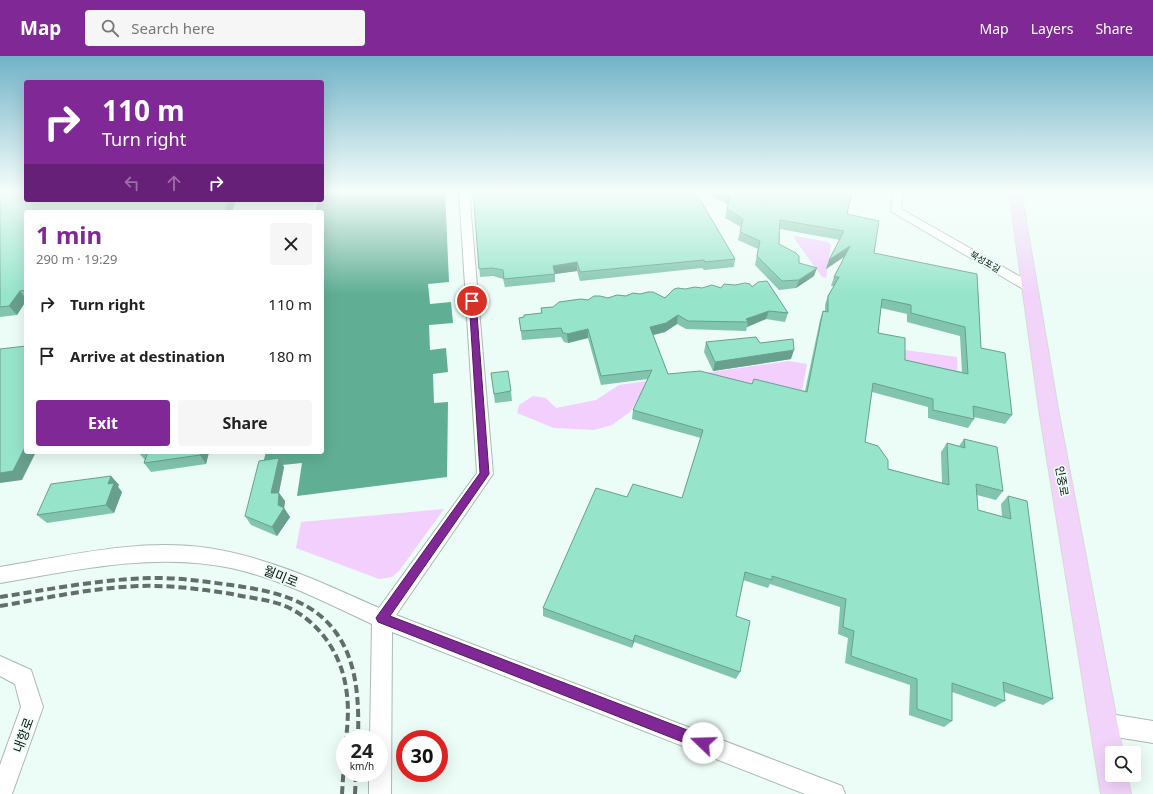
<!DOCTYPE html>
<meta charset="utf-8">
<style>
body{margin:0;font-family:"Noto Sans","Noto Sans KR",sans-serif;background:#f6f6f6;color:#222;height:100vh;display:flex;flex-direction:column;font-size:15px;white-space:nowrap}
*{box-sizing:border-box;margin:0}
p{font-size:13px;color:#767676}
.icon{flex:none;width:22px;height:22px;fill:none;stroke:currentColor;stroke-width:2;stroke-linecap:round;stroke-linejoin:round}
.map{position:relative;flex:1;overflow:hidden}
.details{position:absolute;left:24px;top:154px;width:300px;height:244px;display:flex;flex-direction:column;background:#fff;border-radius:4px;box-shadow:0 4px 16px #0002}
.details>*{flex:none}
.banner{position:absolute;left:24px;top:24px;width:300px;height:122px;border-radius:4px;box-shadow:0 4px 16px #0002;background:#802895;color:#fff;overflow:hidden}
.tools{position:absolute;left:1105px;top:690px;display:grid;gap:8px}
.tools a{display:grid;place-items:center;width:36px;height:36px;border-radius:4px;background:#fff;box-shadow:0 4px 16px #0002;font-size:20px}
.speed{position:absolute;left:336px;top:674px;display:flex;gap:8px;font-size:20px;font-weight:700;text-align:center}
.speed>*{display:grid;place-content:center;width:52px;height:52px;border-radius:50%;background:#fff;box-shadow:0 4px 16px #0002;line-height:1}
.speed small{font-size:10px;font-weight:400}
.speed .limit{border:6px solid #d22;background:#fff;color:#111}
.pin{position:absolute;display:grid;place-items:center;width:34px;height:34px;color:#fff;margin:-17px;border:2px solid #fff;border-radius:50%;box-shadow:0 1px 4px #0007}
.me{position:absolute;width:44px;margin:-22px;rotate:291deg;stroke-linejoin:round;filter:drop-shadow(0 0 3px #0008)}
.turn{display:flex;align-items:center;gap:14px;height:84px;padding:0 12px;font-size:18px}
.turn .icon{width:52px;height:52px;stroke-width:2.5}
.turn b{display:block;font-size:28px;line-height:34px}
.lanes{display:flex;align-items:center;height:38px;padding:0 12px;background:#0003;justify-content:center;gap:20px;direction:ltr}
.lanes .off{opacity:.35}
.round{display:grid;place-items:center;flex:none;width:42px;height:42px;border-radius:4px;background:#f6f6f6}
.overview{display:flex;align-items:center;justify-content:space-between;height:68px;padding:0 12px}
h1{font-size:24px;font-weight:700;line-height:30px;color:#802895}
.primary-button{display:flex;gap:8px;margin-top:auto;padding:8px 12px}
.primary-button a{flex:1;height:46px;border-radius:4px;background:#802895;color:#fff;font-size:16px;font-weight:700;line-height:46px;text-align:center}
.primary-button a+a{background:#f6f6f6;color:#222}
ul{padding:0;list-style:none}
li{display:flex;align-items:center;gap:12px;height:52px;padding:0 12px}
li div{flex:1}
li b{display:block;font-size:15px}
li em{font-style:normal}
header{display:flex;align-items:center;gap:24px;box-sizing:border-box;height:56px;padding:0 20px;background:#802895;color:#fff}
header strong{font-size:19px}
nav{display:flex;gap:22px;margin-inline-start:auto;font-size:14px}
.search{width:280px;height:36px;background:#f6f6f6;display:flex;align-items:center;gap:10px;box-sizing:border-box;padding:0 14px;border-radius:4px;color:#767676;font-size:15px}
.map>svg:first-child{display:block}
.green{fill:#f3cffd}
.water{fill:#60af95}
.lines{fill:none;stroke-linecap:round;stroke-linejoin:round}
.minor-casing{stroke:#aab9b3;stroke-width:2}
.major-casing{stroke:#d8d9d8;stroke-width:2}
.minor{fill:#fff;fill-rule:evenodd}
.major{fill:#f2d4fa;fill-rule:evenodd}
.rail{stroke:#636d69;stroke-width:4;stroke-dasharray:8 4;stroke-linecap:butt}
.wall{fill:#81c5ae;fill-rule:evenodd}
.shaded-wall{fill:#69a08d}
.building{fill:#96e5ca;stroke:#69a08d;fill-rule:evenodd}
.route{fill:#802895;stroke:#531a61}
.labels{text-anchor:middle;stroke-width:3.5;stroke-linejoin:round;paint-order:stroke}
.far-street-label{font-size:9px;fill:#0b110e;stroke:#ecfcf6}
.street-label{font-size:11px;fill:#0b110e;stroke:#ecfcf6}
.near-street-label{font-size:13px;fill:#0b110e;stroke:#ecfcf6}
</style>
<header>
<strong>Map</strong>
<div class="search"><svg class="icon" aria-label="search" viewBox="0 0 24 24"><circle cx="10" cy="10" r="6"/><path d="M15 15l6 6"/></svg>Search here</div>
<nav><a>Map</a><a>Layers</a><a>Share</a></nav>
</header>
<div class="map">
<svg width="1153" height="738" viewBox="0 0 1153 738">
<rect width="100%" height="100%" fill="#ecfcf6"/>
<path class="green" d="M795,180L828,186L831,189L826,222L822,221L794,182Z
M905,294L957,301L958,323L904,316Z
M789,305L807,308L801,341L648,327L630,356L612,369L594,374L554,372L517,357L519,349L533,340L546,342L556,352L596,344L619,329Z
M444,453L399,515L392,521L379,523L296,492L301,466Z"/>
<path class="water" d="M322,135H445L449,226L428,228L430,248L451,246L453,267L429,269L430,294L446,292L448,316L433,318L434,347L448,346L447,421L297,440L302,407L262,411L266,396H322V156H315L318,144H322Z"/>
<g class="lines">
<defs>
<path id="minor" d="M459,135H469L493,418L396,559L834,727L842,730L845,738H805L392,576L391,738H369V717H379V683H370L372,568C327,547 281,523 231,512C154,496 76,514 0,527V511C67,500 139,482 208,492C268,501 323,527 379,552L477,417Z
M893,135H903L901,153L1033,228L1035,231L1033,234H1025L892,156L891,154Z
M0,600L31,614L43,651L12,738H0V709L21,651L15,628L0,620Z
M1104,657L1153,665V687L1104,679L1096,676L1093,668L1096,660Z"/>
<path id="major" d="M1009,135H1021L1058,353L1123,697H1112V719H1127L1131,738H1101L1039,353Z"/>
</defs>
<use href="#minor" class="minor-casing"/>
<use href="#major" class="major-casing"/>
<use href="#minor" class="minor"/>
<use href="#major" class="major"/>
<path class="rail" d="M0,541C52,533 106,522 159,522C183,522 207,526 231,529C271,535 312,542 337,578C358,608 359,648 358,683
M0,550C46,542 92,532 138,530C170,529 201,533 232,538C249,542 268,543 285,550C318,564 341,597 346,632C349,649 348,666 346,683
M342,738L345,691
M355,738L356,717"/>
</g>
<path class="wall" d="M0,135L26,144H236L232,156H26V245L17,259L0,261Z
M473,135L735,203L734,211L704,214L702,212L580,225L577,215L555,218V226L505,231L503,223L493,220L480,221Z
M703,135H852L847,158L874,197L977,218L981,292L1012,359L1005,368L974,361V363L968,372L928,362V351L872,336L865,386L888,413L942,427L941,396L947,387L959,390L964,383L1003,435L996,444L977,439L978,454L1002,461L1001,448L1008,440L1053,643L1043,649L1004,636L1005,645L995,651L952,636V665L944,671L909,659L910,629L845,607L848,582L838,578L840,551L770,528L768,532L743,524L736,560L740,616L736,623L634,586L632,592L543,560V552L627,441L682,442L701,382L632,363L633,354L648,323L601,329L588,282L568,287L564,286L561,281L522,284L519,262L541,257V252L553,251L588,244L608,242H665L685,233L752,231L788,257L785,266L766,263L747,271L746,275L686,273L677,268L665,276L653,279L668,318L805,335L820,264L823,255H825V249L828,240L834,230H831L834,221L845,200L826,213L829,204L840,184L780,173L779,188L799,207L814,220L796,232L779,234L755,209L758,193L738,184L741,171L725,162L728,149ZM881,252L907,258V266L960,280L962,316L905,304L878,277Z
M706,286L760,287L791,303L713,315L704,296Z
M491,317L511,335L512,345L495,347Z
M138,396H209L206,408L151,416L144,407L145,404Z
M279,402L284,411L279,437L285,445L284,452L290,461L277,480L251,469L245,460Z
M111,420L119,429L118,431L122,436L114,457L47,467L37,459Z"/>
<path class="shaded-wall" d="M229,144H236L232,156H225Z
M850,190L847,199L826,213L829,204Z
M577,206V215L555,218L553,210Z
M817,212L814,220L796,232L799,224Z
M20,235L26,243V245L17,259L9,250Z
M769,255L766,263L747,271L748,266L746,263Z
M678,259L677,268L665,276L649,280L650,271Z
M588,273V282L568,287L567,278Z
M794,294L791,303L713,315L715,306Z
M26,389V396H36L22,424L0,427V417Z
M201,396H209L206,408L200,399Z
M279,402L284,411L277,446L271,437Z
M111,420L119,429L118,431L122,436L114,457L106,449L108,428Z
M279,437L285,445L284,453V452L290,461L277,480L272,471L278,449Z
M635,579L634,586L632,592L633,585Z"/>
<path class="building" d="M0,135H26V144H229L225,156H26V234L20,235L9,250L0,251Z
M473,135H695L735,203L705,206L704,204L580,216L577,206L553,210L555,218L504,223L503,214L492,212L479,213Z
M719,135H852L847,158L879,165L874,197L977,218L981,292L1005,297L1012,359L973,350L974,363L933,354V343L873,327L865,386L878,390L888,404V413L949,429L947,387L965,392L964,383L997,391L1003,435L976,428L978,454L1011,463L1008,440L1027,445L1053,643L1003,626L1005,645L952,627V665L917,653V623L851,600L854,575L843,571L846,543L772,520V524L745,516L736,560L750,565L740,616L635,579L633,585L543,552L596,432L627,441L633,428L682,442L703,374L633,354L652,314L601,320L588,273L567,278L563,277L561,272L521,275L519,262L524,261V259L542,257L541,252L553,251L559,246L581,243L588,244L594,240H600L608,242L617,239L626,240L633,237L640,238L648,236H653L665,242L674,233L678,232L685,233L695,231L702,232L712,229L721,232L724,228L735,229L745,227L750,228L752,231L758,226L767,225L788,257L769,255L746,263L748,266L688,265L678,259L666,267L650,271L668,318L700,315L752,328L754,323L807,336L823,255L828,256V240L839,221H834L850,190L829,204L844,175L780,164L779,188L796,197L799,200V207L817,212L799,224L782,225L757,200L760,185L740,176L743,163L727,153L730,141ZM882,243L911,249V257L965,271L968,318L905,304V282L878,277Z
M756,281L760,287L793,283L794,294L715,306L706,286Z
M26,290V389L13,415L0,417V293Z
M508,315L511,335L494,338L491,317Z
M148,396H201L200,399L144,407Z
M279,402L271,437H279L278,449L284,452L272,471L245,460L259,405Z
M111,420L108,428L114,427L106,449L37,459L51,428Z"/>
<linearGradient id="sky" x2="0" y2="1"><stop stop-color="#71b2c7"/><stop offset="0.57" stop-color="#f6fefb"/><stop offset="1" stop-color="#f6fefb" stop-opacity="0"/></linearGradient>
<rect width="1153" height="238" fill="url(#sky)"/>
<path class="route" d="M469,243H472L476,245L489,418L390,560L708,682L710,687L708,692L703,694L378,566L376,562L378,559L480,417Z"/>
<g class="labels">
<g class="far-street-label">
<text transform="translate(985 206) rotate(30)" y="3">북성포길</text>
</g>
<g class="street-label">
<text transform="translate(1062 425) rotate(80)" y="4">인중로</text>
</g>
<g class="near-street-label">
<text transform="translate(281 520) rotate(22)" y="5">월미로</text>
<text transform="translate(23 679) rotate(-70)" y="5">내항로</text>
</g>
</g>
</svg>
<div class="tools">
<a><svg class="icon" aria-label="search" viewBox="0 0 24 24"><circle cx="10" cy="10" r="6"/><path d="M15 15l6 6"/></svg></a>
</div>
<div class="speed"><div>24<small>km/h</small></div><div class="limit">30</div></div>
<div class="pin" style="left:472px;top:245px;background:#d93025"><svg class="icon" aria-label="arrive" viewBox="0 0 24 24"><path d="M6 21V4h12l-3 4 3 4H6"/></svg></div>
<svg class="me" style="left:703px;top:687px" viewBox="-20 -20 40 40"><circle r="19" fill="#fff"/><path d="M0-13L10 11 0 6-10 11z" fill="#802895"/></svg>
<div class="banner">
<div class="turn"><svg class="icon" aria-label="right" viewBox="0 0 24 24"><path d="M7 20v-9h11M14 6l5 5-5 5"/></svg><div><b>110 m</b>Turn right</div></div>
<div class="lanes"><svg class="icon off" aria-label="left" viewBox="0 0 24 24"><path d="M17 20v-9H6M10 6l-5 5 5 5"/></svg><svg class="icon off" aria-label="ahead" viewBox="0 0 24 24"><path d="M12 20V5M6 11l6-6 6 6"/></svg><svg class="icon" aria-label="right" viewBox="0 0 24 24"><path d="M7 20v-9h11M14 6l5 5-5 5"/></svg></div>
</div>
<section class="details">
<div class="overview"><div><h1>1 min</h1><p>290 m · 19:29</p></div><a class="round"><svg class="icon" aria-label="close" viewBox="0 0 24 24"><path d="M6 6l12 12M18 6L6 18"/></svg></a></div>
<ul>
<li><svg class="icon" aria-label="right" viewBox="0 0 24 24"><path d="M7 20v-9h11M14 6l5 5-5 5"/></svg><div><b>Turn right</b></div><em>110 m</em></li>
<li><svg class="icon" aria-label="arrive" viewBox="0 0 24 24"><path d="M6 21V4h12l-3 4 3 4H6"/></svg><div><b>Arrive at destination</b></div><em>180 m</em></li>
</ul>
<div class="primary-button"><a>Exit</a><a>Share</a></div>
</section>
</div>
